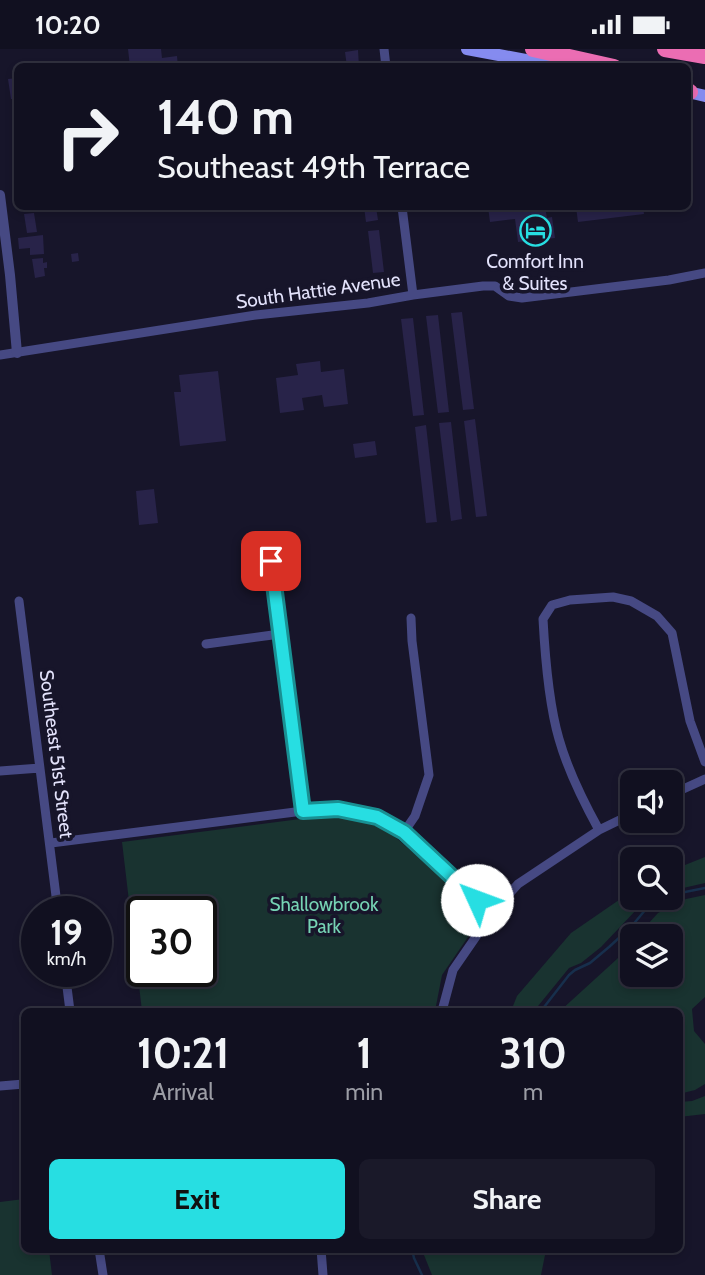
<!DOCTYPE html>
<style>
body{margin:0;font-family:Cabin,sans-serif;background:#1a1929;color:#f1f3f6;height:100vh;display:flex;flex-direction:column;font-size:26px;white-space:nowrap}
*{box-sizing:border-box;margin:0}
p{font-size:23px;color:#9c9da5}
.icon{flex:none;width:38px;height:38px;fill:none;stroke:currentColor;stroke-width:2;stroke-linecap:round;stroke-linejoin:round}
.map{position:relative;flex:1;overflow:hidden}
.details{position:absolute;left:21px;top:959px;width:662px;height:245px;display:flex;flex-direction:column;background:#111020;border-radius:10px;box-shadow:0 4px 10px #0003,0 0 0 2px #30303e}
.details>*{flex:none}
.top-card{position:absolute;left:14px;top:14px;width:677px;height:147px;border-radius:10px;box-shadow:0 4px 10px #0003,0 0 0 2px #30303e;background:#111020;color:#f1f3f6;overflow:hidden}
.controls{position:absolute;left:620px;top:721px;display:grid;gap:14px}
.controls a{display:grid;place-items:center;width:63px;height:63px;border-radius:10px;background:#111020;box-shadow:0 4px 10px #0003,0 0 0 2px #30303e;font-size:35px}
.speed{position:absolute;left:21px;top:847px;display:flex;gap:14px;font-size:35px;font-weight:700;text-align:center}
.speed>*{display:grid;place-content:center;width:91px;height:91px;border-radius:50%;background:#111020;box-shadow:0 4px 10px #0003,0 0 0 2px #30303e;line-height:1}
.speed small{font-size:18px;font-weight:400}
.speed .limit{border:4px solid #111;border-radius:10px;background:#fff;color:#111}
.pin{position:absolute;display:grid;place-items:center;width:60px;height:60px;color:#fff;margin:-30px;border-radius:14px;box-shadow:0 4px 10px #0006}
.me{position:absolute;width:77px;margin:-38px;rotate:313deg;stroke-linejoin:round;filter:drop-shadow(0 0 5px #0008)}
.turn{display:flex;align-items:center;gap:24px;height:147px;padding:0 28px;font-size:32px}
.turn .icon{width:91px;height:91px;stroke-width:2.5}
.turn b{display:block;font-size:49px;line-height:60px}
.eta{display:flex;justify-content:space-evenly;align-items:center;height:119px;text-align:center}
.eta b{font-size:42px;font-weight:700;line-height:49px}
.action{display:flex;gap:14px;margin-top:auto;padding:14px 28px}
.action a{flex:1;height:80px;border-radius:10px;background:#27dee2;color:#111;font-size:28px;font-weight:700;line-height:80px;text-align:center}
.action a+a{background:#1a1929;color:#f1f3f6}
.status{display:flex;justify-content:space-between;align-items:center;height:49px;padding:0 35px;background:#111020;direction:ltr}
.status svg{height:19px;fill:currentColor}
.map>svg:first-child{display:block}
.green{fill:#193330;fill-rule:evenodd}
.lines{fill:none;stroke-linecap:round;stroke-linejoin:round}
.stream{stroke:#172f4c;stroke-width:2.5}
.building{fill:#282349}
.minor{stroke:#464983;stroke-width:9}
.tertiary{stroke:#464983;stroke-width:10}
.secondary{stroke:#858bef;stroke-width:12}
.motorway{stroke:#eb6db3;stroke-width:16}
.route-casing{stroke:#199093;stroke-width:18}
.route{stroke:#27dee2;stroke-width:12}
.labels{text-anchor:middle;stroke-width:7;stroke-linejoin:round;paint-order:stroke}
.poi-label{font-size:19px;fill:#e3e2fb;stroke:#17152a}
.street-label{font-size:19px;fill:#e3e2fb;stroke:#17152a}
.park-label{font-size:19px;fill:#76d3b4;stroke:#17152a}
</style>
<div class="status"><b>10:20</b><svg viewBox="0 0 49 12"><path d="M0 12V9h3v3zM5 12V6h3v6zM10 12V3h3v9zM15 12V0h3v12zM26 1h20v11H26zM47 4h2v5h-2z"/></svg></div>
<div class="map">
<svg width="705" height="1226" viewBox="0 0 705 1226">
<rect width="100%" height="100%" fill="#17152a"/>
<path class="green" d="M323,767L355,769L386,780L479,861L481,869L442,926L435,962H142L122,793ZM142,863H201V922H142Z
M705,808V834L670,842V822Z
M632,842V849H656L638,859L601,898L581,914L569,919L534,962H511L517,947L571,884Z
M705,846V948L692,960L694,982L705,995V1035L695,1041L679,1045V962H560L617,910L632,893V926H670V887H637L658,864L686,850Z
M705,1047V1065L679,1068V1053L692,1052Z
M24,1150V1200L49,1201L52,1226H0V1153Z
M422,1201H546L541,1226H432Z"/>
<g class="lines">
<path class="stream" d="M670,846L705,839
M541,962L569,926L575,921L590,914L609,898L631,878L646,860L663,849
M412,1200L414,1209L422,1226"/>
</g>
<path class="building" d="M128,0H161L162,9L177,7L178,18H130Z
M358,1L359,18H347L345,3Z
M18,29V50H11L8,30Z
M18,52V73H15L12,53Z
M364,158H376L378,171L366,173Z
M488,158H545L547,169L552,168L555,189L518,193L515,170L490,173Z
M576,158H643L644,165L578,173Z
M34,164L37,183L27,184L24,165Z
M379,181L384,223L373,224L368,182Z
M43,186L44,205L30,206V199L19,200L18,189Z
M78,204L79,212L72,213L71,205Z
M43,209V214L47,213V219H44L45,227L35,229L32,210Z
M462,263L474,360L463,361L451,264Z
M438,266L449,363L438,364L426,267Z
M413,269L424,366L413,367L401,270Z
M320,312L321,323L344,320L348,355L324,358L322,346L302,349L304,361L280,364L276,329L298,326L296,315Z
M218,322L226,392L180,397L174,343H181L179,326Z
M475,370L487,467L476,468L464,372Z
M451,373L462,470L451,472L439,374Z
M426,376L437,473L426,474L415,378Z
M375,392L377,406L355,409L353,395Z
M154,440L158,474L139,476L136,442Z"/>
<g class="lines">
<path class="minor" d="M384,0L386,18
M402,158L413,246
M0,306L256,266L368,254L413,246L483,237H495L509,247L522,249L669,231L705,224
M271,512L303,762
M19,552L58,863
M206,595L280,585
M0,722L40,719
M670,746L705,730
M599,781C583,752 568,722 559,690C549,656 545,607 543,570L552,556L570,551L613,548L631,552L657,567L672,584L690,672L705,713
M404,783L415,767L429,726L412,592L411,569
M51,794L303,762L338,760L358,764L377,768L404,783L477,851L493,863
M65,922L70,962
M442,962L453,921L493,863L518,835L599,781L632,765
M0,1037L24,1035
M99,1200L103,1226
M321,1200L323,1226"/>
<path class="tertiary" d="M0,146L10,226L17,304"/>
<path class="secondary" d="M467,0L563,18
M688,43L705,47"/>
<path class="motorway" d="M533,0L614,18
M665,0L705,7
M688,42L690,43"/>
</g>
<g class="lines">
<defs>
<path id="route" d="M271,512L303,762L338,760L377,768L404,783L477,851"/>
</defs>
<use href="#route" class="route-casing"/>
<use href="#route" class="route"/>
</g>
<defs>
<symbol id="hotel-ring" viewBox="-11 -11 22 22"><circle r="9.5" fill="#17152a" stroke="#27dee2" stroke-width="1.5"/><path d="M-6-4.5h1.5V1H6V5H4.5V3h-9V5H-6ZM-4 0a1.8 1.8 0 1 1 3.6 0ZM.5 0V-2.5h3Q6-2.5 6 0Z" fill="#27dee2"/></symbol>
</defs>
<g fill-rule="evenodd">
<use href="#hotel-ring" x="518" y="164" width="35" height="35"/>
</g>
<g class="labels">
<g class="poi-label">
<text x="535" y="219">Comfort Inn<tspan x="535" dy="22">&amp; Suites</tspan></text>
</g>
<g class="street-label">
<text transform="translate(318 241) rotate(-8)" y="7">South Hattie Avenue</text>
<text transform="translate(57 705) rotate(83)" y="7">Southeast 51st Street</text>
</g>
<g class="park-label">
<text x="324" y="862">Shallowbrook<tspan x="324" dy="22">Park</tspan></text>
</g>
</g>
</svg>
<div class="controls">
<a><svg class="icon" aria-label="sound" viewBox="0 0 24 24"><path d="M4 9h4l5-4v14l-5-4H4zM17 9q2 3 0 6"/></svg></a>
<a><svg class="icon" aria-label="search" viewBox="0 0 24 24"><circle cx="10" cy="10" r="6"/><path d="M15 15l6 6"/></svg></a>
<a><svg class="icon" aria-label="layers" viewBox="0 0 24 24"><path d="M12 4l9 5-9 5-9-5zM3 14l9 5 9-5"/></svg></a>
</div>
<div class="speed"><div>19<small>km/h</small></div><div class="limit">30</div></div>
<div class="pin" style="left:271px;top:512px;background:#d93025"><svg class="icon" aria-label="arrive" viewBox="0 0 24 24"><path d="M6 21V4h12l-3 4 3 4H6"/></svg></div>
<svg class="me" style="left:477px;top:851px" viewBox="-20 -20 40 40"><circle r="19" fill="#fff"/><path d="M0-13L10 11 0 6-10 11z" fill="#27dee2"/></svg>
<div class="top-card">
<div class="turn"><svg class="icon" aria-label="right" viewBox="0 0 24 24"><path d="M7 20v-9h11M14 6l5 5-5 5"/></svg><div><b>140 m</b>Southeast 49th Terrace</div></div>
</div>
<section class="details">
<div class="eta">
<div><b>10:21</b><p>Arrival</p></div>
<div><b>1</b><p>min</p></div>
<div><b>310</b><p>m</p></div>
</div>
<div class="action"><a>Exit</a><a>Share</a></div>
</section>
</div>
